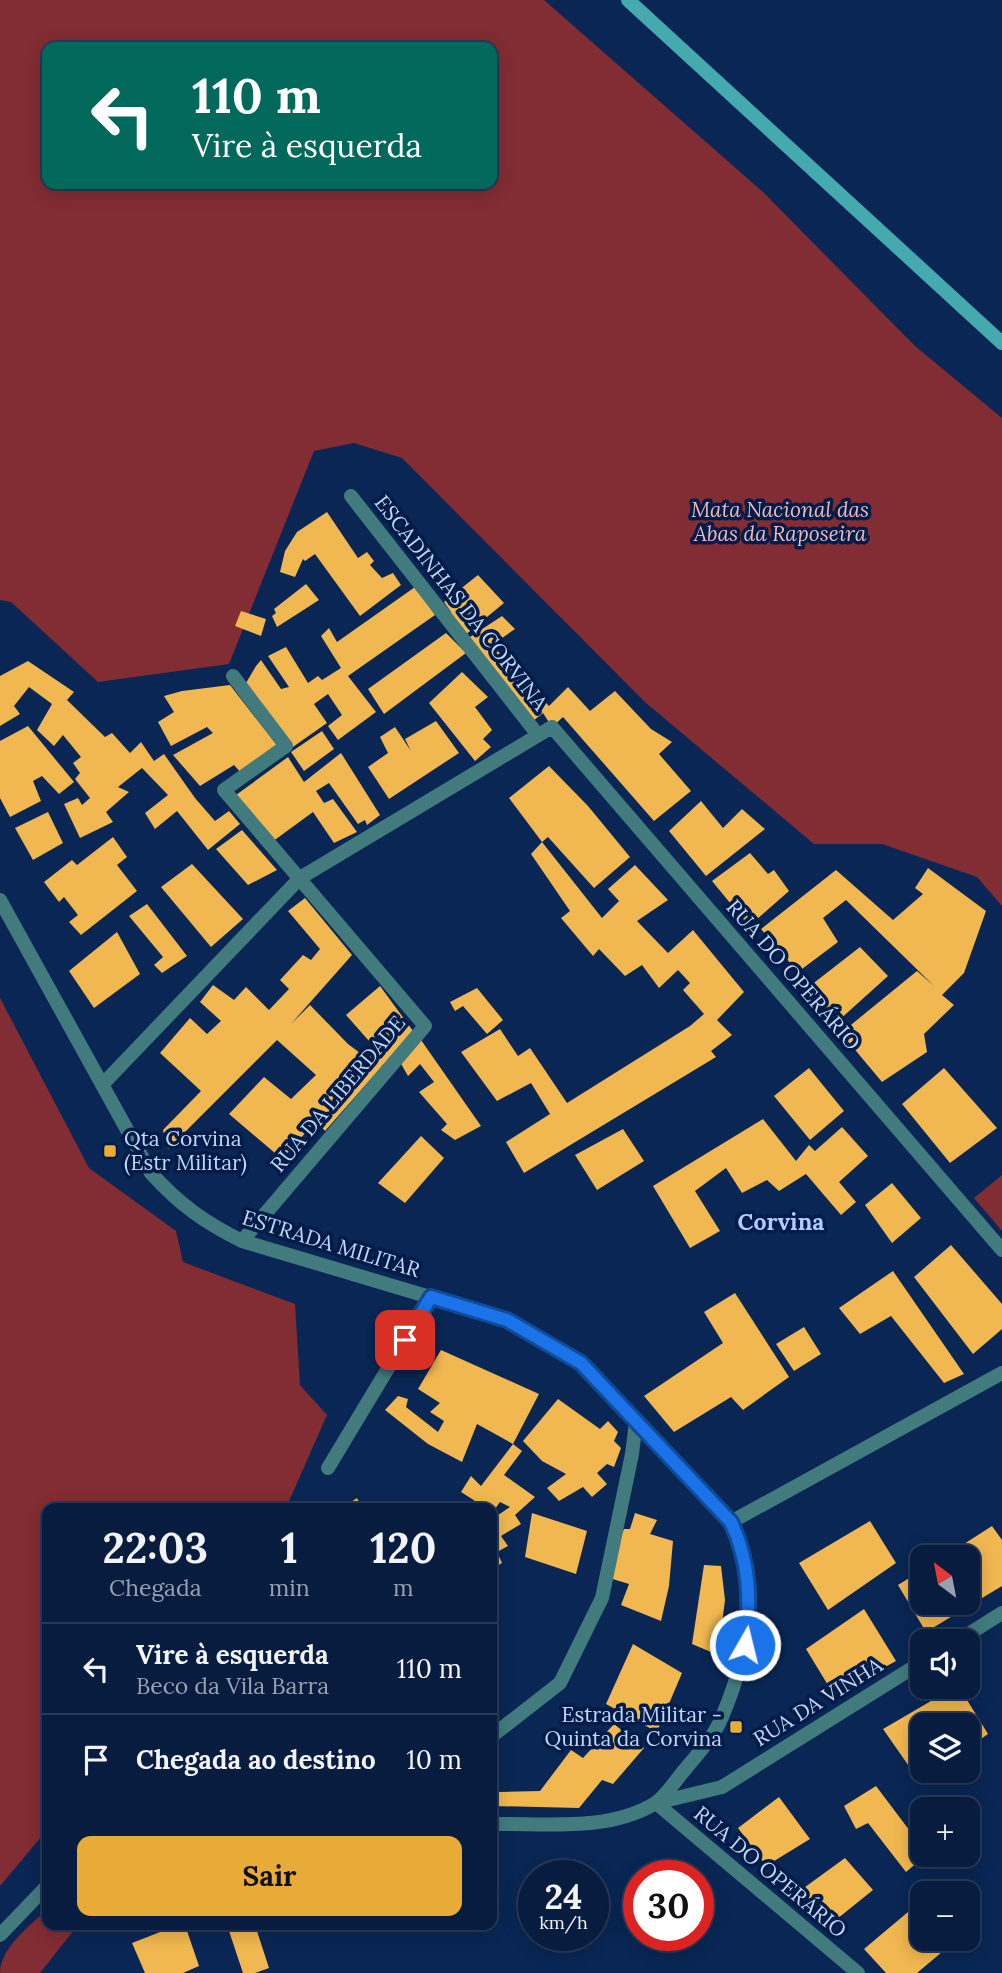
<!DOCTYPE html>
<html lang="pt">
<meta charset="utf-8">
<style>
body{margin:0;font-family:Lora,serif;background:#102546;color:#f1f3f6;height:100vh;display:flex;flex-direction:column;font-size:26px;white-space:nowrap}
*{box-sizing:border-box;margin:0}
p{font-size:23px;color:#98a1b0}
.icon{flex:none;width:38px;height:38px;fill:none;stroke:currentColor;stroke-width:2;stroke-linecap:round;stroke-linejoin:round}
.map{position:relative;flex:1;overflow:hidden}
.details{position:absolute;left:42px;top:1503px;width:455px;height:427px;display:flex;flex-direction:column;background:#071c3f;border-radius:14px;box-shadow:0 4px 18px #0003,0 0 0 2px #283a59}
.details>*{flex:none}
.guide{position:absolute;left:42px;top:42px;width:455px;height:147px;border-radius:14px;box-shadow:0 4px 18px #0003,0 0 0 2px #283a59;background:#00695c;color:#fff;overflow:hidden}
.needle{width:46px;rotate:328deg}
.tools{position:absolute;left:910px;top:1545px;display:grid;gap:14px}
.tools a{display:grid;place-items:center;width:70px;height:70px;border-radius:14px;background:#071c3f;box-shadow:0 4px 18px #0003,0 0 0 2px #283a59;font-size:35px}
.speed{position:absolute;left:518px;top:1860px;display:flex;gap:14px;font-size:35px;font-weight:700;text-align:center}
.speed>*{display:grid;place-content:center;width:91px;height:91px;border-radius:50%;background:#071c3f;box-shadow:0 4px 18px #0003,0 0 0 2px #283a59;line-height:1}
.speed small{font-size:18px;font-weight:400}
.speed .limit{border:10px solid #d22;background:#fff;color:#111}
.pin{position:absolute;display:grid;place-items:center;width:60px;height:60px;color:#fff;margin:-30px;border-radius:14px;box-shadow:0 4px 10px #0006}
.me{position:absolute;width:77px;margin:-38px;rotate:8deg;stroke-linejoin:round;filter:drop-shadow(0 0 5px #0008)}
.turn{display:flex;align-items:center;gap:24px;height:147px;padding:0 35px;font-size:32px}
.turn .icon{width:91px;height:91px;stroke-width:2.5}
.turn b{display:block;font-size:49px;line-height:60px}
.eta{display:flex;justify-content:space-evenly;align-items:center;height:119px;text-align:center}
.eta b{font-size:42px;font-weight:700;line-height:49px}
.action{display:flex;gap:14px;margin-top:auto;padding:14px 35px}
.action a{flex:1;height:80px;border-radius:14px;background:#e8ab37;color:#111;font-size:28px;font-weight:700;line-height:80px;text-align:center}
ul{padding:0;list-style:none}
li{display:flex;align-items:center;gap:21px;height:91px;padding:0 35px;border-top:2px solid #283a59}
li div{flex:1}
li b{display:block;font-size:26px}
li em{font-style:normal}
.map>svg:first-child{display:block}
.green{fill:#822c33;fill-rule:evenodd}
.building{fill:#f1b750}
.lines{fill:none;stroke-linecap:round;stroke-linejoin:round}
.pedestrian{stroke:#417b7e;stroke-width:14}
.minor{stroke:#417b7e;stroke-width:14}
.secondary{stroke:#45aaae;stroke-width:14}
.route-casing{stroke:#114b97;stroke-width:18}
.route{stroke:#1a73e8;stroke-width:12}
.poi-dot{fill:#e8ab37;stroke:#011c49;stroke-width:2.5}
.labels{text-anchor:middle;stroke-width:7;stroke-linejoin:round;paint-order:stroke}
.park-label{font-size:21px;font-style:italic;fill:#f1b8b8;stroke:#011c49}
.street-label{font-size:21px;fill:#c4d6f3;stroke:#011c49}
.poi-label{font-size:21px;fill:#c4d6f3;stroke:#011c49;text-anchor:start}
.neighbourhood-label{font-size:23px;font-weight:bold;fill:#b0cdfb;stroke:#011c49}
</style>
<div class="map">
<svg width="1002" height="1973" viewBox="0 0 1002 1973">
<rect width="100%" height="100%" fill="#092654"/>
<path class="green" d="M0,0H544L763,192L915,346L1002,418V906L977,877L882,844H814L646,703L402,458L354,443L314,451L229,664L98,682L11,602L0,600ZM47,47H492V184H47Z
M0,998L89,1168L176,1231L183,1262L295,1304L300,1385L327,1415L286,1508H47V1830L0,1886Z
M1002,1175V1231L974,1198Z
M47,1909V1925H78L40,1973H0C0,1948 30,1926 47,1909Z"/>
<path class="building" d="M327,512L358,558L367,552L374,561L370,565L382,578L393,573L401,585L360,616L315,554L305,561L303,559L295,577L280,572L285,551L297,532Z
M478,575L504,603L464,636L447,614L451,612L444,602Z
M306,584L319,600L277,627L272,616L276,613L274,609Z
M415,587L435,615L348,676L376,712L338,740L328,726L342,715L328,694L314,704L327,723L290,749L246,683L256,666L261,660L281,689L289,687L268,656L286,647L308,683L318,676L322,680L341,668L321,636L329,628L337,642Z
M241,611L266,619L261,636L235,626Z
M502,616L515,629L492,645L549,706L568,687L590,711L615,691L651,729L672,742L659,754L691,791L654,821L563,717L552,727L543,713L533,721L467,639Z
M446,633L466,653L384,714L368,689Z
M28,661L74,692L67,700L105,737L112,733L130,753L141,742L154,761L164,754L195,798L215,821L229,811L240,824L208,850L177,811L155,829L145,813L168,795L142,768L118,787L129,792L106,812L113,822L80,838L64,804L78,798L82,805L90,798L75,779L80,773L73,763L81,757L63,735L54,746L37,730L52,704L29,687L14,706L20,714L0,726V676Z
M462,672L488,697L475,707L492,730L483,739L491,747L475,761L429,703Z
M230,685L279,748L242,774L234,765L200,786L173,755L213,733L207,727L171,746L158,722L174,712L164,696L182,691Z
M436,721L459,753L389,799L368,767L388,753L380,737L395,727L411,751L405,739Z
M28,726L74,782L59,794L42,776L33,781L41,801L10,817L0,798V741Z
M322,731L334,749L304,771L291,752Z
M341,753L380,815L367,825L365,820L358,824L329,783L316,791L324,803L333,799L357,832L334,843L313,812L272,842L236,795L288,757L304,782Z
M549,766L588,806L630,857L594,888L548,837L542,842L509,798Z
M701,801L723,828L742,809L765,829L706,876L669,831Z
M48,812L63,843L33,860L15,828Z
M242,830L277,870L248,885L216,849Z
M113,837L127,857L117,865L137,891L81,935L69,922L78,915L64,897L59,902L44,882L72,860L77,865Z
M542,842L602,918L619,901L608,889L635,865L668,900L637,921L668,953L693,930L744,992L717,1020L732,1035L711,1051L716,1057L524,1173L506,1142L550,1114L531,1083L497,1101L461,1052L500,1029L518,1056L530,1048L567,1103L690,1026L704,1014L683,990L690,983L678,970L659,988L642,965L625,976L599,949L593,956L561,918L570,911L531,854Z
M750,853L768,874L774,870L789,891L749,926L712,881Z
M192,864L243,919L211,947L161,887Z
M928,868L986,911L964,973L942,995L954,1005L924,1034L927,1052L882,1082L841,1033L917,971L934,986L846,900L823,918L838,942L798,972L761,929L836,870L893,920L923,894L915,888Z
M305,898L352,955L291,1024L310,1005L348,1044L368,1059L377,1050L346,1015L380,986L413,1031L325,1131L316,1121L282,1159L229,1114L264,1077L291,1099L316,1075L277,1040L168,1149L163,1130L201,1091L160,1053L190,1018L207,1034L221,1021L200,1002L213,985L234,1000L246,987L269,1010L289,989L280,980L303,955L311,960L320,949L288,911Z
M147,904L187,956L162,973L154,965L163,957L129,916Z
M117,932L140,974L94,1008L69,971Z
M860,947L888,976L837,1022L806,989Z
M477,988L503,1020L487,1034L463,1006L455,1011L450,1002Z
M421,1040L481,1126L455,1140L441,1130L447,1124L419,1092L434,1082L420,1064L408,1076L400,1062Z
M809,1068L844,1111L810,1140L774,1096Z
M944,1068L997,1128L950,1163L902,1104Z
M763,1119L796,1161L809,1145L815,1151L842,1127L868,1156L839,1182L856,1202L841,1215L806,1174L779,1191L767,1180L742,1193L726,1168L695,1191L720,1231L690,1248L653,1186Z
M623,1129L644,1161L597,1190L575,1155Z
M421,1136L444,1158L405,1203L378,1183Z
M892,1183L921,1218L892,1243L865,1205Z
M951,1245L1002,1304V1329L973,1354L914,1277Z
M893,1271L964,1374L944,1383L891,1316L860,1334L839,1308Z
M735,1293L789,1377L743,1410L731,1397L674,1432L644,1396L723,1343L704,1312Z
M804,1327L821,1354L794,1371L776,1344Z
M441,1350L539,1394L513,1444L477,1424L462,1462L428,1444L385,1410L398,1396L408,1399L406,1407L438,1432L444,1421L430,1412L440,1403L418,1389Z
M558,1399L600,1429L608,1421L618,1432L614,1441L621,1448L614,1467L607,1464L597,1473L607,1484L592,1497L583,1487L559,1501L547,1488L566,1474L542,1461L523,1441Z
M513,1444L522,1451L504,1475L535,1497L515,1515L521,1524L501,1536L508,1546L497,1552L502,1563L492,1569V1519L510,1507L500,1502L492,1513V1508H486L461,1492L471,1476L481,1486Z
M357,1498L362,1508H342Z
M532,1513L587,1531L576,1574L525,1557Z
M635,1513L657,1520L650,1534L673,1541L669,1586L661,1621L621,1605L629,1584L606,1577L624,1529H630Z
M870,1521L896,1563L828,1610L799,1563Z
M992,1526L1002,1540V1586L926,1632L898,1585L922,1570V1603H968V1558H942Z
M704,1565L721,1566L725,1600L718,1655L692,1644Z
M864,1609L896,1661L834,1695L806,1649Z
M633,1644L682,1673L657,1732L606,1704Z
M955,1687H959L988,1734L968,1748V1726H922V1771H935L920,1782L883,1729Z
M614,1724L644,1748L613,1784L602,1780L579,1808L493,1806L498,1792L540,1791L571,1750L583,1758Z
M876,1786L922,1847V1855H926L906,1872L868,1823L856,1829L844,1806Z
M779,1797L810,1839L766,1866L738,1828Z
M845,1858L873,1890L832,1923L801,1890Z
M908,1912L922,1929V1939H931L942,1952L917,1973H886L864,1949Z
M178,1925H185L199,1966L183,1973H145L132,1943Z
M227,1925H255L269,1968L255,1973H243Z"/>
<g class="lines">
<path class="pedestrian" d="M351,496L538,735
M233,676L286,746L224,790L425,1026L242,1241"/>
<path class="minor" d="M0,900L151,1173C180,1205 204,1222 242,1241L507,1320L581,1363L731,1522C760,1586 749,1654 722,1717C714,1737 696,1756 682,1773C674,1783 664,1798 654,1804C607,1832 544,1823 492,1824
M102,1085L300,878L552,727L1002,1250
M328,1468L431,1297
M731,1522L1002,1373
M956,1642L1002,1613
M492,1736L560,1683L602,1598L632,1454L636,1422
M656,1803L722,1787L922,1662
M656,1803L858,1973
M0,1935L47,1886"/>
<path class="secondary" d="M628,0L1002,343"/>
</g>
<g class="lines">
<defs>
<path id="route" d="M405,1340L431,1297L507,1320L581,1363L731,1522C750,1563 751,1601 745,1645"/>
</defs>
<use href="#route" class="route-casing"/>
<use href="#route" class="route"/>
</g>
<g class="poi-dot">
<rect x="103" y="1144" width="14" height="14" rx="3.5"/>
<rect x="729" y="1720" width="14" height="14" rx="3.5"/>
</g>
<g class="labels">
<g class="park-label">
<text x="780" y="517">Mata Nacional das<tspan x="780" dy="24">Abas da Raposeira</tspan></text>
</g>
<g class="street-label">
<text transform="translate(461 603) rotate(52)" y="7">ESCADINHAS DA CORVINA</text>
<text transform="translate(793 975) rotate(49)" y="7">RUA DO OPERÁRIO</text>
<text transform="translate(338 1094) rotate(-50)" y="7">RUA DA LIBERDADE</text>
<text transform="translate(331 1244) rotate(17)" y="7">ESTRADA MILITAR</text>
<text transform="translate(818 1702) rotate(-32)" y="7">RUA DA VINHA</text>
<text transform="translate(770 1872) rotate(40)" y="7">RUA DO OPERÁRIO</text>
</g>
<g class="poi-label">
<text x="124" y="1146">Qta Corvina<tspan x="124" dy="24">(Estr Militar)</tspan></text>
<text x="722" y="1722" text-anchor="end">Estrada Militar -<tspan x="722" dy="24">Quinta da Corvina</tspan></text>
</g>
<g class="neighbourhood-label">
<text x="781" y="1230">Corvina</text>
</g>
</g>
</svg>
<div class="tools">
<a><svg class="needle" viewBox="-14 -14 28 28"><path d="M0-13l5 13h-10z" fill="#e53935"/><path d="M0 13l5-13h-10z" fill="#98a1b0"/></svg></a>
<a><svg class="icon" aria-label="sound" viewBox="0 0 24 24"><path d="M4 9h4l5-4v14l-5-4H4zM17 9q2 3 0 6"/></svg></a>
<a><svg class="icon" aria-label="layers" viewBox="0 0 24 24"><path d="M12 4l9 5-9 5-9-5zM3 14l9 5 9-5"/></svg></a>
<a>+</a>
<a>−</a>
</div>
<div class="speed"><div>24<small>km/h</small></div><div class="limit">30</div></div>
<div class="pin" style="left:405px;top:1340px;background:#d93025"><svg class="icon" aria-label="arrive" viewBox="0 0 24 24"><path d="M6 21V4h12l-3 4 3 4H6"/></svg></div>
<svg class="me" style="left:745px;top:1645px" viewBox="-20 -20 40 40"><circle r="17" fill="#1a73e8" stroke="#fff" stroke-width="3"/><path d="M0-11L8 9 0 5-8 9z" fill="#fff"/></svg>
<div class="guide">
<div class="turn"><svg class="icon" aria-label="left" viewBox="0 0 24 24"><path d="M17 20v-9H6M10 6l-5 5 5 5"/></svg><div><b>110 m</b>Vire à esquerda</div></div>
</div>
<section class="details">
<div class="eta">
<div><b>22:03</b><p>Chegada</p></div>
<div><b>1</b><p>min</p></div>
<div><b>120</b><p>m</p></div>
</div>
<ul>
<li><svg class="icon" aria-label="left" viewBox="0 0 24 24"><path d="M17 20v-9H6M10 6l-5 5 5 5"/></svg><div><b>Vire à esquerda</b><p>Beco da Vila Barra</p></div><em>110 m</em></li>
<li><svg class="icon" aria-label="arrive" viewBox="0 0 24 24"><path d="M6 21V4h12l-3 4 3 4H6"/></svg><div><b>Chegada ao destino</b></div><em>10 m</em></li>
</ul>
<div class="action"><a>Sair</a></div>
</section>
</div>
